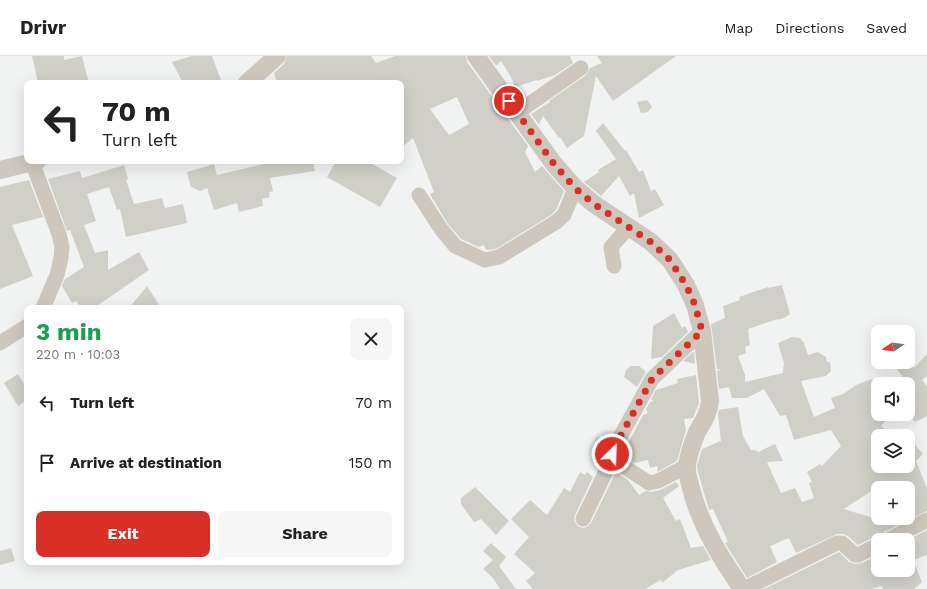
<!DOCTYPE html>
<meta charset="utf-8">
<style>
body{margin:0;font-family:"Work Sans",sans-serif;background:#f6f6f6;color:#222;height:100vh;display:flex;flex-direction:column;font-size:15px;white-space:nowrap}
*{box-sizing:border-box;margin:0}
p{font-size:13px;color:#767676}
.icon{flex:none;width:22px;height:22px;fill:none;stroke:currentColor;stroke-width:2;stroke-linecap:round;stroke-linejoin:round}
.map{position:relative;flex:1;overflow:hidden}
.sheet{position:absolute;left:24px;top:249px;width:380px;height:260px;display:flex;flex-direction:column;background:#fff;border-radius:8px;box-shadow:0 4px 16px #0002}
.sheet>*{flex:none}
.hud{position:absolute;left:24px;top:24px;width:380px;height:84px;border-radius:8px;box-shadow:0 4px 16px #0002;background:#fff;color:#222;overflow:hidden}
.needle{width:26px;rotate:257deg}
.buttons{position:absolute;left:871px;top:269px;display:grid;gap:8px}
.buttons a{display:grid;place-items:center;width:44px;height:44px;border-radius:8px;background:#fff;box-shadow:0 4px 16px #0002;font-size:20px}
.pin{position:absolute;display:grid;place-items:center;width:34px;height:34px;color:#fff;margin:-17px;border:2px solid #fff;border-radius:50%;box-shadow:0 1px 4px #0007}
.me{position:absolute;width:44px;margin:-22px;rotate:24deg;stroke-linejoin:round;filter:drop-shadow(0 0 3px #0008)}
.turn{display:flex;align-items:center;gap:14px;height:84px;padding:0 12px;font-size:18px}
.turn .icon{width:52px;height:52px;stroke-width:2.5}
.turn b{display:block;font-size:28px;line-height:34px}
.round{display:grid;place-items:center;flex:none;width:42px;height:42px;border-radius:8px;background:#f6f6f6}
.headline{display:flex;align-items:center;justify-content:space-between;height:68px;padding:0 12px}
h1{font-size:24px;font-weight:700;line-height:30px;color:#1e9e55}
.button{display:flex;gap:8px;margin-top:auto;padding:8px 12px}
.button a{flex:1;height:46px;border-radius:8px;background:#d93025;color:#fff;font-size:16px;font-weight:700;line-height:46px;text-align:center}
.button a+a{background:#f6f6f6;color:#222}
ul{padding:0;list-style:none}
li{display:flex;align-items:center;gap:12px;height:60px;padding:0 12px}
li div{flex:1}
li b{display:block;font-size:15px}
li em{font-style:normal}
header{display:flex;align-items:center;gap:24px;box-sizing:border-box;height:56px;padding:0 20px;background:#fff;border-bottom:1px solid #e0e0e0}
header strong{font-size:19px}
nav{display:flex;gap:22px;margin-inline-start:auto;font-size:14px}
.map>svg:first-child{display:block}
.building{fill:#d0cfc8;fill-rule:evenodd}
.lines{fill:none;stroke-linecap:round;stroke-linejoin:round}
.minor{stroke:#cdc7be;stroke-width:15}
.tertiary{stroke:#cdc7be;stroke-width:18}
.route{stroke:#d93025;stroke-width:7;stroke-dasharray:0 12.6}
</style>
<header>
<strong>Drivr</strong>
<nav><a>Map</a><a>Directions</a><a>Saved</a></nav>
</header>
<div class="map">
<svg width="927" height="533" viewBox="0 0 927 533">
<rect width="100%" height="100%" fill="#f1f3f3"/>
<path class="building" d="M32,0H64V4L82,0L89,27H38Z
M192,0H212L222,27H183L172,6Z
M287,0H371L376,7L395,0H466L467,6L528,90L525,96L535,116L542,110L564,135L556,154L551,159L496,193L486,194L484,189L478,191L470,187V186H468L461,183L448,168L432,142L430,138L434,136L413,82L401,92V27H277L274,17L284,8ZM457,41L469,68L449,79L430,53Z
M489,0H570L573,7L555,19L537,25V24L515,31L511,21L501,5L496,10Z
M597,0H676L613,45L596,20L584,80L567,92L560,81L559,82L543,60L539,69L531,58L550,46L549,45L586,19L590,12L602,7Z
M647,44L652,51L648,56L641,57L637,46Z
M603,67L625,95L626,94L639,116L643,114L651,135L655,133L664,149L639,162L634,137L630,140L619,120L601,140L584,126L599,116L598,114L616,103L596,75Z
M263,105H313L315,115L270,122L273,135L269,136L270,141L262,143L263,150L239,156L237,147L214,154L207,132L200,135L191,131L187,116L214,108L217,119L263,108Z
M336,105H367L397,122L380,151L327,121Z
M124,109L128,123L126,124L134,148L162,142L165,152L183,148L187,167L126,181L120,153L117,154L109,131L87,138L96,165L84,169L95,197L108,194V214L139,196L149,214L94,252H81L76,245L72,247L62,230L65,223L84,211L70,174L67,175L48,123L80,115L82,122Z
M29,124L43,161L12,169L33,220L0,233V131Z
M782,229L790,258L784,262L777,264V263L748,273L750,289L745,291L746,297L738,300L745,319V326L783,317L784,307L778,287L792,281L800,282L804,287L808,299L818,296L826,301L827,306H830L831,315L826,320L801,325L814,361L835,352L831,342L843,338L856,329L872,323L878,332V358H892L881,370L893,380H878V410H908V381L923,398L916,405L927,432V455L884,476L880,480L874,481L858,489L848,480L843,478H837L796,497L789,482L770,490L777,506L747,522L725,487L728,486L713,453L709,454L698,416L697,409L702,393L721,385L718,358L719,354L738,351L743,380L751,394H756L758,396L775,388L783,405L767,406L781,437L795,432L802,446L814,442L809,427L812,426L807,416L820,408L822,410L841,390L831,374L794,384L786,359L780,360L764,333L747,342H732L729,331L719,333L717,315L722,314L717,313L711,268L725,262L723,250L740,244L739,241L768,231V232ZM885,426L889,432H908V462H873L844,453Z
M147,230L161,252H129Z
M674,257L682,272L685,270L688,276L662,301L651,303L653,270Z
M694,295L695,308L683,305Z
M927,298V320L922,324L927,331V360L915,366L908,359V328L897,313L909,305L914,312Z
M631,310H639L646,316L637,331L624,321L626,314Z
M18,318L27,333V344L18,350L4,327Z
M696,319L699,347L693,362L684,363L686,374L677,405L657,416L658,410L650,412L648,404L634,407L622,398L643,359L648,357L646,353L650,346L654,345L651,343L656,334L678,327L677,323Z
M596,382L608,384L603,399L594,395Z
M580,416L585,419L587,416L593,421L575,459L574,464L576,468L579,471L584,472L588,470L591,467L616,416L628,424L639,439L646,435L651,436L660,434L676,426L679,430L663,442L676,465L680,463L691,492L703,490L711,504L678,514L662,527L661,524L645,533H533L526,525L535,517L514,498L529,481L511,463L530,444L547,459L564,432L570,436Z
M475,431L509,465L496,479L481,463L474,466L461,448V442Z
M927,474V499L913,504L922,526L914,533H883L882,530L871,533H764L839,496L849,506L855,508L862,507L878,499V514H908V484Z
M491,487L506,501L499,510L516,533H500L493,522L483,513L493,504L483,495Z
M11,492L15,505L0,509V495Z"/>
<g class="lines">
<path class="minor" d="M518,56L581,12
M32,106L59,178L62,191L61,202L57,219L43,252
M419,139L441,173L455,190L485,204L499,201L556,166L564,159L575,132
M614,210L611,191L628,172
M0,287L27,270
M687,410L658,425L649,427L614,404L612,398L614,392L652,323L702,275
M583,463L613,401
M888,484L927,464
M744,533L837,487H842L855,499H858L878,489"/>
<path class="tertiary" d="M476,0L554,108L575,132L594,148L651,186L670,204L686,229L695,249L702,275L710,345C709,357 703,366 697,376C693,386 689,398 687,408C686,416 689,425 691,432C700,469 721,502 742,533
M247,27L277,0
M0,114L37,105"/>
</g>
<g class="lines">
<path class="route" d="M509,45L554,108L575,132L594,148L651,186L670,204L686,229L695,249L702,275L652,323L614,392L612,398"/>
</g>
</svg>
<div class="buttons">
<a><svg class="needle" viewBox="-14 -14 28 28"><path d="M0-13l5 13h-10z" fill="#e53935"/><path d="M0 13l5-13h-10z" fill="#767676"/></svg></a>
<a><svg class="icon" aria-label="sound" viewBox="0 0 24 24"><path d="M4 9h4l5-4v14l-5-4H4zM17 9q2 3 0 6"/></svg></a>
<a><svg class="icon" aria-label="layers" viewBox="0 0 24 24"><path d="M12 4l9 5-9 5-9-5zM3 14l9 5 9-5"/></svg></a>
<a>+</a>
<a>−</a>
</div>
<div class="pin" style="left:509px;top:45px;background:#d93025"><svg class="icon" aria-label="arrive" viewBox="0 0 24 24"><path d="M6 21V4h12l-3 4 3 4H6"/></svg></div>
<svg class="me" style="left:612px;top:398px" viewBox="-20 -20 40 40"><circle r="17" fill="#d93025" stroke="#fff" stroke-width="3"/><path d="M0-11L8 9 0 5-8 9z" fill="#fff"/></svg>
<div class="hud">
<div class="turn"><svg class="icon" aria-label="left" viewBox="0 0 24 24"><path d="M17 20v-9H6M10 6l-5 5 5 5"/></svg><div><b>70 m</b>Turn left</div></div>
</div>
<section class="sheet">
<div class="headline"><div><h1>3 min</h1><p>220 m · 10:03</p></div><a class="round"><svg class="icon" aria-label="close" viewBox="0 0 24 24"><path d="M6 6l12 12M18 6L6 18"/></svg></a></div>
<ul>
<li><svg class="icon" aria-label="left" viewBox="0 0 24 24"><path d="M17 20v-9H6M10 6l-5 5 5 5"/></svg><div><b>Turn left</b></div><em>70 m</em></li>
<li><svg class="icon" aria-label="arrive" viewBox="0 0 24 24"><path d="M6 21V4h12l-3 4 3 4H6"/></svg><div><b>Arrive at destination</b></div><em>150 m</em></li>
</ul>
<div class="button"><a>Exit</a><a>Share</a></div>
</section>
</div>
